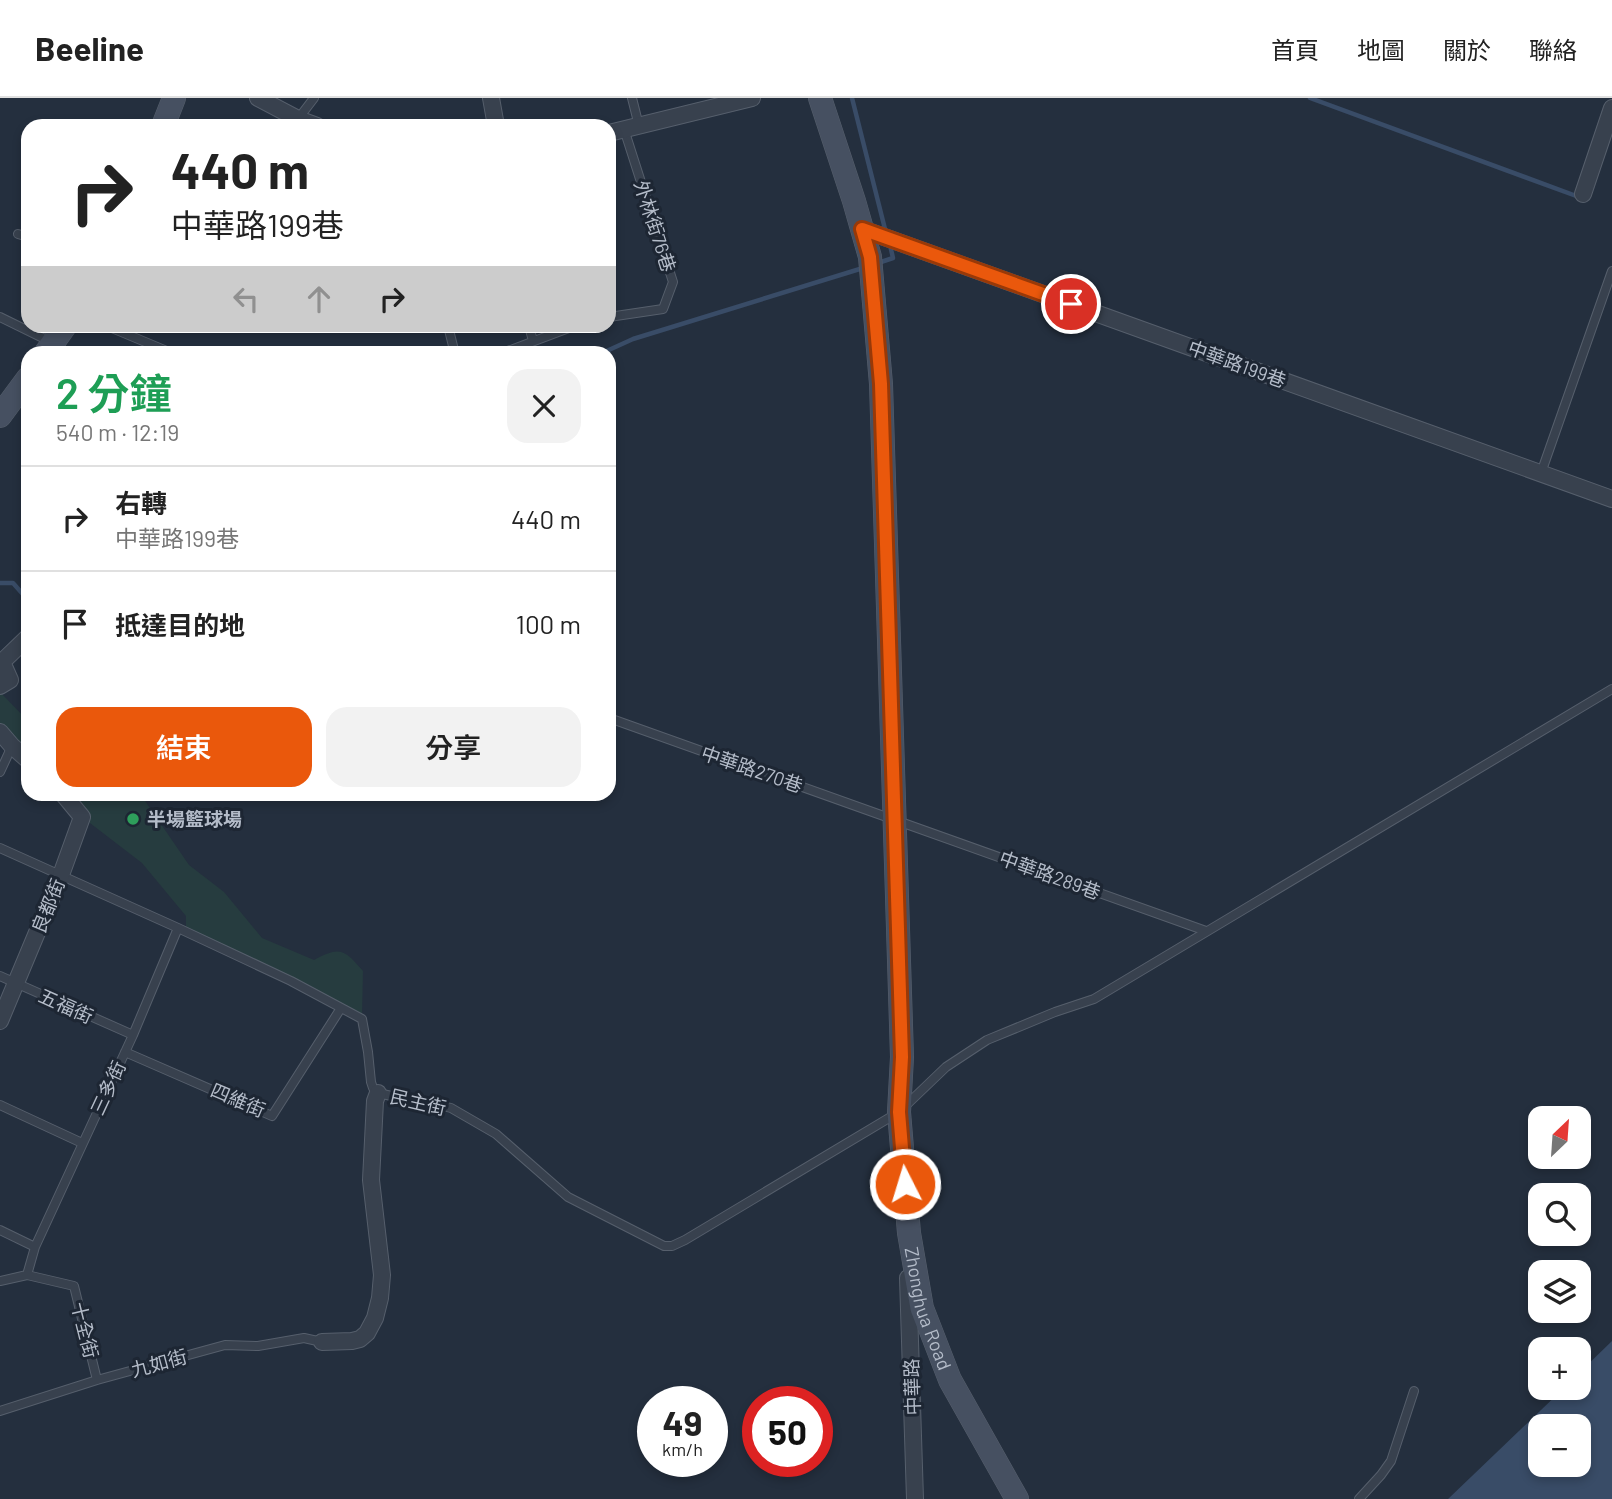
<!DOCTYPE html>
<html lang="zh-TW">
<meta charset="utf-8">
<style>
body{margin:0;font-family:Barlow,"Noto Sans TC",sans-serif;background:#f2f2f2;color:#222;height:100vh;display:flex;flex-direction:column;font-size:26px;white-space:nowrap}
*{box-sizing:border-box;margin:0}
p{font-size:23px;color:#767676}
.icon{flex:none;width:38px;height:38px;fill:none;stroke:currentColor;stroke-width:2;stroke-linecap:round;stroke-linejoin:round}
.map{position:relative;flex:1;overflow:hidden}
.sheet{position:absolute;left:21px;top:248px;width:595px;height:455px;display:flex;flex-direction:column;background:#fff;border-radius:21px;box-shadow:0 4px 10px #0003}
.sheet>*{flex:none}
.hud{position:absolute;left:21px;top:21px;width:595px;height:214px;border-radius:21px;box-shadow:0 4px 10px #0003;background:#fff;color:#222;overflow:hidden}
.needle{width:46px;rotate:25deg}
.tools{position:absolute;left:1528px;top:1008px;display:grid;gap:14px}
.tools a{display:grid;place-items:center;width:63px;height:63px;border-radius:14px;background:#fff;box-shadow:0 4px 10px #0003;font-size:35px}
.speed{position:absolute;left:637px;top:1288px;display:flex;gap:14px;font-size:35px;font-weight:700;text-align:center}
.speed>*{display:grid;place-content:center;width:91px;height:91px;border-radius:50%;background:#fff;box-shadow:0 4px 10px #0003;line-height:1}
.speed small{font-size:18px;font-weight:400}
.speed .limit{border:10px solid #d22;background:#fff;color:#111}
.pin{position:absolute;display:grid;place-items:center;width:60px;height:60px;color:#fff;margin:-30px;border:4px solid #fff;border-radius:50%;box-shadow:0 2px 7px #0007}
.me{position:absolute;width:77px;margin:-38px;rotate:355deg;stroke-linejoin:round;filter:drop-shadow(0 0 5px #0008)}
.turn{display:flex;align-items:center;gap:24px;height:147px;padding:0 35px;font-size:32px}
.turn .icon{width:91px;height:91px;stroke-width:2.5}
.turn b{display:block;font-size:49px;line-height:60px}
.lanes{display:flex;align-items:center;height:66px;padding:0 35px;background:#0003;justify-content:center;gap:35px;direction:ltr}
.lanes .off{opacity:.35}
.round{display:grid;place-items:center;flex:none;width:74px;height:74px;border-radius:21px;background:#f2f2f2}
.headline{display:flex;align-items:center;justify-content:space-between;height:119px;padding:0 35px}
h1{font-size:42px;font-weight:600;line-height:52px;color:#1e9e55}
.cta{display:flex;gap:14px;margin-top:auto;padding:14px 35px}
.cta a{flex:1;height:80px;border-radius:21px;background:#ea580c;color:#fff;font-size:28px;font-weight:600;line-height:80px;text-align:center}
.cta a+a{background:#f2f2f2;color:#222}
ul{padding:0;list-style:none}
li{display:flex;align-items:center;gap:21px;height:105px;padding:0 35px;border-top:2px solid #e0e0e0}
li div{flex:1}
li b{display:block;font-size:26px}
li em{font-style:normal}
header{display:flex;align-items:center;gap:42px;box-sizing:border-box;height:98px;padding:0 35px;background:#fff;border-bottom:2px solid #e0e0e0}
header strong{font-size:33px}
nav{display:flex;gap:38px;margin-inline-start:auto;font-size:24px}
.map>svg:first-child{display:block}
.green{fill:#263c3f}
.water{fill:#394c67;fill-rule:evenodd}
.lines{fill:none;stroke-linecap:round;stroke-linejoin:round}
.stream{stroke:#394c67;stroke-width:4.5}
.lane-casing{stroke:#565f6c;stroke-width:10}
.street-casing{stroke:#565f6c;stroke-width:18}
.secondary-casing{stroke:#565f6c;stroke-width:24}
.lane{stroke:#38414e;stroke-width:8}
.street{stroke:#38414e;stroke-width:16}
.secondary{stroke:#465061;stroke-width:23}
.route-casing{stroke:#983908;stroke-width:18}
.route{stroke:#ea580c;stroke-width:12}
.leisure-dot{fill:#2e9e5b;stroke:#1d2633;stroke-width:2.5}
.labels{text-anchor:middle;stroke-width:6;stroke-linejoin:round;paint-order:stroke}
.street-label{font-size:19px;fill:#b4bcc9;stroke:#1d2633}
.poi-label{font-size:19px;font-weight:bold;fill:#b4bcc9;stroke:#1d2633;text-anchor:start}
</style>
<header>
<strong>Beeline</strong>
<nav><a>首頁</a><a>地圖</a><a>關於</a><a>聯絡</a></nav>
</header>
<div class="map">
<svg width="1612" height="1401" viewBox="0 0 1612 1401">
<rect width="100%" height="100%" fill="#242f3e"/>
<path class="green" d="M0,594L28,623V659L0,626Z
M64,697H141L189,767L224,794L262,840L314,862C340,848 344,851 363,873L362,917L186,829V818L142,765L86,722Z"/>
<path class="water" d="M1612,1243V1401H1448L1564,1290H1578L1579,1275ZM1578,1328V1367H1540V1328Z"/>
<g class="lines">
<path class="stream" d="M852,0L886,135
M1310,0L1579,99
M878,165L893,160L890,147
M600,256L633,241L863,170
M0,485H13L28,502"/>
<defs>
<path id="lane" d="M632,0L639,28
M298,21L314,0
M18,136L28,139
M0,219L51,244
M609,219L663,211L673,184L624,31
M107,228L174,256
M448,228L455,256
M529,228L533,243
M500,256L574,228
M1541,375L1612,173
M609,620L1206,833
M0,674L12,648
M0,750L178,830L291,883L362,921L368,954L371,984L373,990L378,995L396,999L414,1001L451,1010L496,1036L568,1099L664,1148H672L685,1142L899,1014L946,969L987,942L1055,914L1094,901L1612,591
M0,878L133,937
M125,954L272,1018L341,910
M0,1007L82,1045
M0,1132L35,1149
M27,1177L74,1188L97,1282
M0,1183L27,1177L35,1149L133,937L178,830
M0,1313L97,1282L225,1247L258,1248L304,1240L322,1244
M1359,1401L1381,1377L1391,1363L1414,1293"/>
<path id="street" d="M258,0L298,21L317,28
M491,0L496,28
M609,35L752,0
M1583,96L1612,10
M862,131L1612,401
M0,588L10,582L2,564L28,539
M0,634L12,648L28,662
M0,923L61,777L82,719L63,696
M908,1180L915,1401
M322,1244L352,1243L360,1241L367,1235L375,1220L380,1200L382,1177L371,1082L375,1003L378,995"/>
<g id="secondary">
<path id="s1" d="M820,0L854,103L870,159L881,286L902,959L899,1014L909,1135L922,1210L950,1282L1017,1401"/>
<path d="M163,28L174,0"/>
<path d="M45,256L65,228"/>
<path d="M0,318L28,280"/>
</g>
</defs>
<use href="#lane" class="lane-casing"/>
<use href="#street" class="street-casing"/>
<use href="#secondary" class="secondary-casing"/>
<use href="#lane" class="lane"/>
<use href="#street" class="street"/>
<use href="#secondary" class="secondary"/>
</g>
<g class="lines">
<defs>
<path id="route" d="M905,1086L899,1014L902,959L881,286L870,159L862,131L1071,206"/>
</defs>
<use href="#route" class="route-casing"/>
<use href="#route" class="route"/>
</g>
<circle class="leisure-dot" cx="133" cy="721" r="7"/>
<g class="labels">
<g class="street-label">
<text transform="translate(655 128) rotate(72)" y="7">外林街76巷</text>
<text transform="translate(1237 266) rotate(20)" y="7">中華路199巷</text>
<text transform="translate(752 671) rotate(19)" y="7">中華路270巷</text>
<text transform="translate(1050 777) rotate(20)" y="7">中華路289巷</text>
<text transform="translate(48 808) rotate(-68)" y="7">良都街</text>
<text transform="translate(66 908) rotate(24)" y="7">五福街</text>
<text transform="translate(108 990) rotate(-65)" y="7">三多街</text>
<text transform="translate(238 1002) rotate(23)" y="7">四維街</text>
<text transform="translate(418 1004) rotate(13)" y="7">民主街</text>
<text dy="7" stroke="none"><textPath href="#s1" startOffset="1222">Zhonghua Road</textPath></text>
<text transform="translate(85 1232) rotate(76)" y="7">十全街</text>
<text transform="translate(159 1265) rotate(-15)" y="7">九如街</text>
<text transform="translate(912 1289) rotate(-92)" y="7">中華路</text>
</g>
<g class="poi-label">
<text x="147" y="728">半場籃球場</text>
</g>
</g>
</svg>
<div class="tools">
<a><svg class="needle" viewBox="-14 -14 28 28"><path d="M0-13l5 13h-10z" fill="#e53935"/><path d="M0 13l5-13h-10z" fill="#767676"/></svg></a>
<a><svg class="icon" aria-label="search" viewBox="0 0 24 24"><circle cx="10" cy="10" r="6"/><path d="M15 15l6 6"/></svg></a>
<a><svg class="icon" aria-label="layers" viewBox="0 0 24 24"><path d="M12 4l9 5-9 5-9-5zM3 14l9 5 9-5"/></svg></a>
<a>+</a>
<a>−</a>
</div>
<div class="speed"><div>49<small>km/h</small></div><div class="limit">50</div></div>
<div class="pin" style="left:1071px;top:206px;background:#d93025"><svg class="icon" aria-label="arrive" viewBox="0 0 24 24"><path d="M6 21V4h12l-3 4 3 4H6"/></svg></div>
<svg class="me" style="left:905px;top:1086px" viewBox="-20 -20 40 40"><circle r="17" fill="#ea580c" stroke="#fff" stroke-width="3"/><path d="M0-11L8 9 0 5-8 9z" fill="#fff"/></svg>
<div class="hud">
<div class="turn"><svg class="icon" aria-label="right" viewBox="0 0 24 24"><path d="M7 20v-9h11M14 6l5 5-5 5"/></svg><div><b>440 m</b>中華路199巷</div></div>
<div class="lanes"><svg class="icon off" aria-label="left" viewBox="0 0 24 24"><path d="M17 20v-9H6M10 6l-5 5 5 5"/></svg><svg class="icon off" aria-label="ahead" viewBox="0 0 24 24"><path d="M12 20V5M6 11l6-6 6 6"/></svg><svg class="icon" aria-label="right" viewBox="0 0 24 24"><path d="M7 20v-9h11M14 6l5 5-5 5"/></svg></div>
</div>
<section class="sheet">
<div class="headline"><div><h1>2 分鐘</h1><p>540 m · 12:19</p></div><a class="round"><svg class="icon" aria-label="close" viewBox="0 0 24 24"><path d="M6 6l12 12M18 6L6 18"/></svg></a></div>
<ul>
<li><svg class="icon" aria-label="right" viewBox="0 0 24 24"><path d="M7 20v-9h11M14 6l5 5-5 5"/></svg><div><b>右轉</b><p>中華路199巷</p></div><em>440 m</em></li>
<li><svg class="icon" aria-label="arrive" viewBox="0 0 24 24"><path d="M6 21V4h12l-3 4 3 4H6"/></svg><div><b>抵達目的地</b></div><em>100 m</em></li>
</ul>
<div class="cta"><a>結束</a><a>分享</a></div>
</section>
</div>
